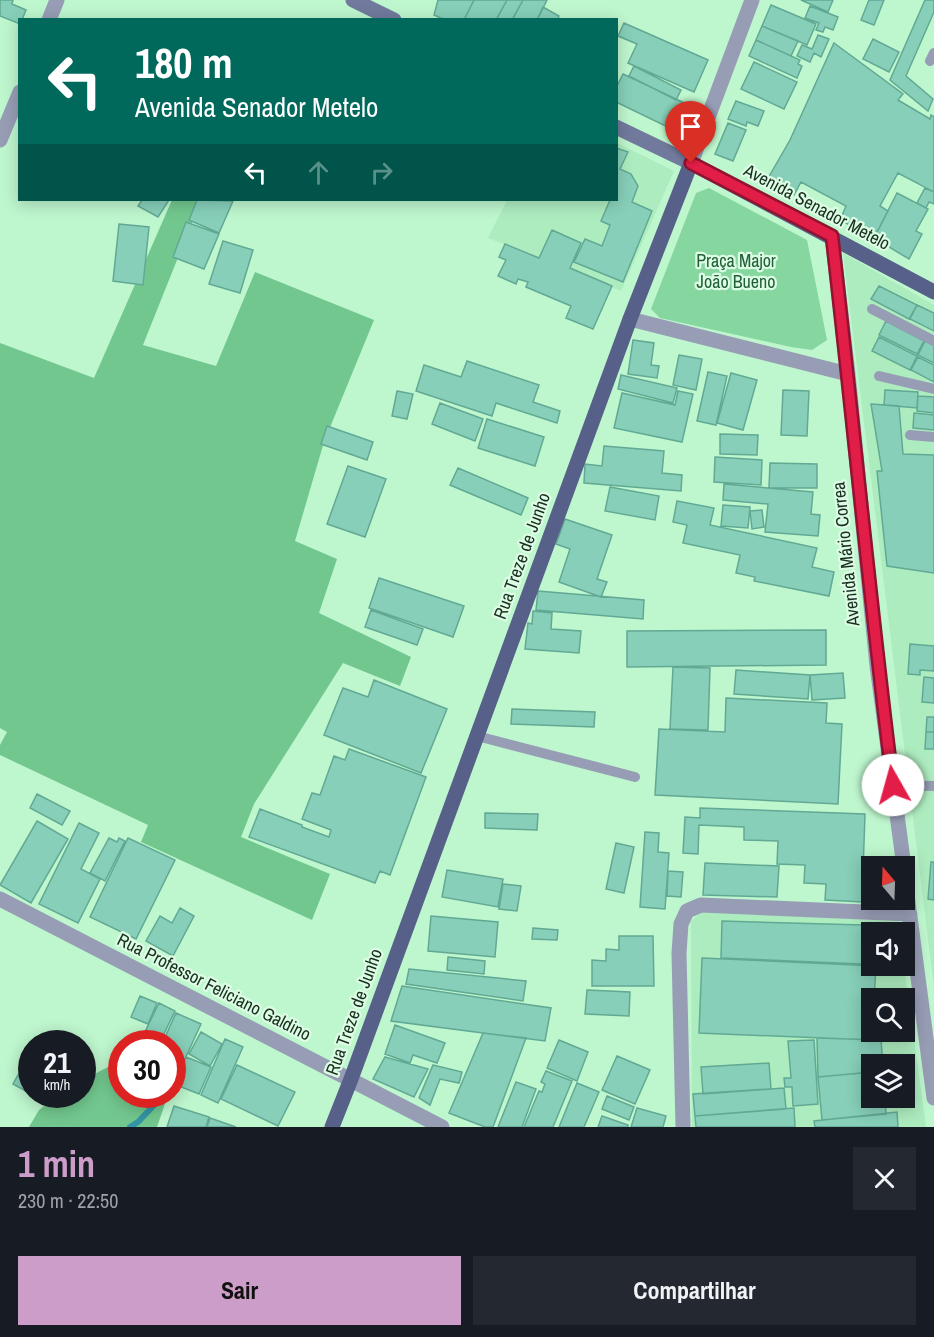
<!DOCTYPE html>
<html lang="pt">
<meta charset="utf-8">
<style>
body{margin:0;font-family:"Archivo Narrow",sans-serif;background:#242831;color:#f1f3f6;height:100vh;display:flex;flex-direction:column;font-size:22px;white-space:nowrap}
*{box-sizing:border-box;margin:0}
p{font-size:20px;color:#9ea1a6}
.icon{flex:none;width:33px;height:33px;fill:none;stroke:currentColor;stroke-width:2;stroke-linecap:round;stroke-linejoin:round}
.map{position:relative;height:1127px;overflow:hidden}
.drawer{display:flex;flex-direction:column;background:#171b24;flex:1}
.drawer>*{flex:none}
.hud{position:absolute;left:18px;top:18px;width:600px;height:183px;border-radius:0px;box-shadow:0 3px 15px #0003;background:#00695c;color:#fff;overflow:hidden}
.needle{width:39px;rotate:341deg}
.controls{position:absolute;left:861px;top:856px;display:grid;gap:12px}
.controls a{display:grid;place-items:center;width:54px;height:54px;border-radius:0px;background:#171b24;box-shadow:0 3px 15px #0003;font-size:30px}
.speed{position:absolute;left:18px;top:1030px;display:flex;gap:12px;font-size:30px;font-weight:700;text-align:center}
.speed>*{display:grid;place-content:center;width:78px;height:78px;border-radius:50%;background:#171b24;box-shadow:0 3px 15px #0003;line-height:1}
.speed small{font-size:15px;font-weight:400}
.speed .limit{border:9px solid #d22;background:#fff;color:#111}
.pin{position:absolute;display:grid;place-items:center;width:51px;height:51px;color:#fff;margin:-62px -26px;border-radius:50% 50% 50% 0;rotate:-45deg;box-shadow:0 0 6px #0007}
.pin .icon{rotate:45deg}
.me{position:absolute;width:66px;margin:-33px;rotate:353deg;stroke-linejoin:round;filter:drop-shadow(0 0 4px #0008)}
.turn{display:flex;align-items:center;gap:21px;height:126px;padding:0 18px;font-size:27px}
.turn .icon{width:78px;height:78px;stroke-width:2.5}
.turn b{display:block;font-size:42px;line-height:51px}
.lanes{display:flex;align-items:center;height:57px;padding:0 18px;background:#0003;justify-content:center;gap:30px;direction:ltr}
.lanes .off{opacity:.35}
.round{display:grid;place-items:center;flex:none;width:63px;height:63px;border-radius:0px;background:#242831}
.head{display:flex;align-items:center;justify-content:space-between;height:102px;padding:0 18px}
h1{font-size:36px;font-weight:700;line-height:45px;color:#cd9dc9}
.button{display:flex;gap:12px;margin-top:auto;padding:12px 18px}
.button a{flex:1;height:69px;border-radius:0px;background:#cd9dc9;color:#111;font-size:24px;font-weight:700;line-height:69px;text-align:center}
.button a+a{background:#242831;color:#f1f3f6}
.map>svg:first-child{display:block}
.built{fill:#adecbf;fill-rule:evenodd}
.green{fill:#86d69f}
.forest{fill:#72c78e}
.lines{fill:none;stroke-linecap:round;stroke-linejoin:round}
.stream{stroke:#3396a4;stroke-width:6}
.building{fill:#87cfb9;stroke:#62a994;stroke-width:1.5}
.service{stroke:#979db5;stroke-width:10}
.minor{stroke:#979db5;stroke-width:15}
.tertiary{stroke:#979db5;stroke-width:15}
.secondary{stroke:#717a9c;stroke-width:15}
.primary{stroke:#576089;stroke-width:15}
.route-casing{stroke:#92132f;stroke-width:15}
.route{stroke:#e11d48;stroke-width:10}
.labels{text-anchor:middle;stroke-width:4.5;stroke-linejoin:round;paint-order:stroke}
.street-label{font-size:18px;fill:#192e20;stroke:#dcfde4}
.park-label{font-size:18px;fill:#215e39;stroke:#dcfde4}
</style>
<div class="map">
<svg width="934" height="1127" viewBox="0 0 934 1127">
<rect width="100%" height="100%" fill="#bef6ce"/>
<path class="built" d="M617,143L674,171L621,291L488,238L507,200H616Z
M843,253L934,305V987Z
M702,912L898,921L900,933H872V966H904L926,1127H692L691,921ZM872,999H904V1032H872ZM872,1065H904V1098H872Z"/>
<path class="green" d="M709,188L807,240L827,340L812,350L791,347L660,318L651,309L696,193Z"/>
<path class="forest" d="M172,200H201L143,345L216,366L255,272L374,320L324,442L295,541L337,559L319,613L411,657L400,686L343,663L254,804L241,837L330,874L312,920L141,842L148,825L0,755V745L7,732L0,728V343L94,378Z
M108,1067L121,1069L122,1095H168L157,1127H29L39,1110L58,1095H82L83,1080Z"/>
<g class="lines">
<path class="stream" d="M130,1127L138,1122L157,1102"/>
</g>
<path class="building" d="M0,0H13L12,4L26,10L22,20H20V24L0,16Z
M438,0H474L464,20H445L434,15Z
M474,0H507L496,20H464Z
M507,0H523L512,20H496Z
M523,0H547L537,20H512Z
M801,0H833L828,12Z
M869,0H884L874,25L861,20Z
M925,0H934V12L906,76L933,99L928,111L890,80Z
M771,5L816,24L807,45L762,26Z
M810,6L838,17L833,30L825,27L823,32L816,30L819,23L805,18Z
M543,7L559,16L557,20H537Z
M624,23L708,60L694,92L628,63L637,44L618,36Z
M762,26L798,41L791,56L756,40Z
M818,35L829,39L821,57L814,53L810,62L797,56L802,45L812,49Z
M873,39L899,52L889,72L863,59Z
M756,40L800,60L798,64L802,66L797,78L749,56Z
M834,43L903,94L898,100L930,119L931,115L934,117V192L898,173L880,206L888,211L874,238L840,220L846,206L801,182L794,195L767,180L790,140Z
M754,62L797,82L784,109L741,89Z
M634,66L681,90L676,100L629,76Z
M623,74L691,106L678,132L616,102V88Z
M736,101L764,111L758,126L747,122L746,126L728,119Z
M728,123L746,130L733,161L715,154Z
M616,148L628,152L620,169L631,174L638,186L632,202L652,211L623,282L574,262L585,239L602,246L610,225L601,221L610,200H616Z
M925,188L934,192V204L929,202L926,208L917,203Z
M897,193L928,209L916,231L922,234L909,259L874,238Z
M142,200H169L158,217L138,206Z
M197,200L233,201L219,233L189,220Z
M186,222L219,234L204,269L173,257Z
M119,224L149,227L143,285L113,281Z
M552,230L581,243L570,268L612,286L593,329L566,318L571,306L526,287L528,282L518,279L516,284L498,276L506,260L499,257L505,244L539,258Z
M223,241L253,250L240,293L209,284Z
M879,286L917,305L909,319L871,299Z
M917,305L934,313V331L910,319Z
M886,321L924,341L917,354L879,335Z
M879,337L917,356L910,370L872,351Z
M633,340L654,343L651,365L659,366L657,378L628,374Z
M925,341L934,345V363L918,355Z
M679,355L702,359L696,390L673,385Z
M918,357L934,365V382L911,370Z
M467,361L539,385L533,402L560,411L557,423L496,403L492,416L416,391L424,365L461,377Z
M708,372L727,376L716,425L697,421Z
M731,373L757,380L743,430L717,423Z
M621,375L677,388L673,403L618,389Z
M783,390L809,391L807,436L781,435Z
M885,390L918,392L917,408L884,405Z
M397,391L413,394L407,419L392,416Z
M678,391L693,394L682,442L614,428L622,393L675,405Z
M918,396L934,397V413L917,411Z
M440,403L483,419L475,441L432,424Z
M871,404L899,406L903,454L934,455V573L887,566L877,471H882Z
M914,413L934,415V430L913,428Z
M487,419L544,437L535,466L478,448Z
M327,426L373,442L367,460L321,444Z
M720,434L758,435L757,455L720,454Z
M604,446L664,451L662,473L682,475L681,491L584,483L585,464L602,466Z
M715,457L762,460L761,485L714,482Z
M770,463L817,464V488H769Z
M348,466L386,479L365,537L327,524Z
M458,468L528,498L521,515L450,485Z
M724,484L813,492L811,514L820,515L818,536L765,532L768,504L723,500Z
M610,487L659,496L655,520L605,511Z
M677,501L714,508L710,525L817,548L812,567L834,572L829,596L754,581L755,577L736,573L740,555L683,543L687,525L673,522Z
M723,505L750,507L748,528L721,526Z
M762,510L764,527L752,529L750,511Z
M565,519L612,535L597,579L607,582L601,597L559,582L570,549L556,544Z
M379,578L464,606L453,637L369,608Z
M538,591L644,600L643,619L536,610Z
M371,610L423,629L417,645L365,627Z
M533,611L552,613L551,629L581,631L579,653L525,649L528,623L532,624Z
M826,630V665L627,667V631Z
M910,644L934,646V671L920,670V675L908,674Z
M673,667L710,668L708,730L670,729Z
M736,670L810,675L808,699L734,694Z
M843,673L845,698L812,700L810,675Z
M924,677L934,678V703L922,702Z
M374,680L447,709L421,773L324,735L343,688L368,697Z
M726,698L827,703L826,723L842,724L838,804L655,795L659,729L725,732Z
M512,709L595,712L594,727L511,724Z
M927,717H934V732H926Z
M926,732H934V749H925Z
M349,749L426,777L390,875L380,871L375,883L249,837L260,809L302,825V827L329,837L331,830L302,819L312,793L320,795L334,756L345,760Z
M37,794L70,811L62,825L30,808Z
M700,808L865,814L862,902L825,900L826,884L804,883L805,865L777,864L778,841L744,840V827L699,825L698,854L683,853L685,817L700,818Z
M485,813L538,814L537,830L485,828Z
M37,821L68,839L31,903L0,885Z
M79,823L99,833L81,869L100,879L78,923L39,904Z
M645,832L659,833L658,852L669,853L665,909L640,907Z
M109,838L117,842L119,838L125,841L105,881L90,873Z
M128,838L175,860L136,939L90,917Z
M616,843L634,847L624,893L606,889Z
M931,862H934V900L928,899Z
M705,863L779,866L777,897L703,895Z
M447,870L503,879L498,907L442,897Z
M668,871L683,872L681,897L667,896Z
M503,884L521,886L517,911L499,909Z
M180,908L194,916L173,956L146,941L160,916L172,923Z
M431,916L498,922L495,957L428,951Z
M722,921L863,925L862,964L721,958Z
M533,928L558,930L557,940L532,939Z
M619,936H653L654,986H592V960L606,961V949L619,950Z
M448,957L485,961L484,974L447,970Z
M702,958L876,966L874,999H872V1040L699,1033Z
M409,969L526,981L523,1001L406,984Z
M402,986L551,1008L545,1041L391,1021Z
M587,990L630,992L629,1016L585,1014Z
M140,996L157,1003L148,1024L131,1017Z
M159,1003L175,1011L159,1044H139Z
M176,1013L201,1024L178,1074L172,1072V1044H162Z
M395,1025L445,1043L437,1063L413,1055L410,1063L385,1054Z
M201,1032L222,1044L210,1066L189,1054Z
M483,1033L526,1038L493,1127H485L449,1113Z
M817,1038L881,1040L883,1065H872V1072L818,1077Z
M225,1039L243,1047L218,1103L201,1095Z
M559,1040L588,1052L577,1081L547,1068Z
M814,1040L818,1104L793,1106L792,1087H785L784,1078H791L788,1041Z
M617,1056L650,1070L635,1104L602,1090Z
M186,1057L211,1067L199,1094L174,1084Z
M385,1057L428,1069L414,1097L373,1079Z
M26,1061L32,1064L31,1094L13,1084Z
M769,1063L771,1089L703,1094L701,1067Z
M237,1065L295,1092L278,1126L221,1099Z
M433,1065L462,1072L459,1083L440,1079L430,1105L419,1098Z
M546,1071L572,1081L553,1127H524L539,1091L542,1092L545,1084L541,1082Z
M872,1072V1098H885L886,1114L822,1120L818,1077Z
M516,1082L536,1089L522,1127H498Z
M577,1083L599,1092L584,1127H559Z
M784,1088L786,1109L695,1116L693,1094Z
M607,1096L634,1107L629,1120L602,1109Z
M174,1106L209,1117L206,1127H167Z
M637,1108L666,1116L663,1127H631Z
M794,1108L795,1127H696L695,1116Z
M897,1112L898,1127H815L814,1121Z
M602,1116L628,1125V1127H598Z
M210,1118L236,1127H207Z"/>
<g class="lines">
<path class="service" d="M930,61L934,53
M872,309L934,341
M879,376L934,389
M910,435L934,437
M477,736L635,777
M893,785L934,786"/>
<path class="minor" d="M832,236L848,374L877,666L904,867
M630,319L848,374
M904,872L934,1098
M0,899L442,1127
M683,1127L679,953L681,924L687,911L701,905L910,914"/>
<path class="tertiary" d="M49,20L57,0
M0,140L20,92
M691,163L752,0"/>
<path class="secondary" d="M353,0L394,20
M616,127L691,163"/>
<path class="primary" d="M332,1127L351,1079L630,319L691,163L934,292"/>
</g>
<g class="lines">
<defs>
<path id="route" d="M691,163L832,236C853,419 870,603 893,785"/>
</defs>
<use href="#route" class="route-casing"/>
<use href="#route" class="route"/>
</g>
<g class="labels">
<g class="street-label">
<text transform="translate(817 207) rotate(28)" y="6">Avenida Senador Metelo</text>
<text transform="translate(846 554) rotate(-96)" y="6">Avenida Mário Correa</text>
<text transform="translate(522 556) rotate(-70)" y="6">Rua Treze de Junho</text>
<text transform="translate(214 987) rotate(27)" y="6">Rua Professor Feliciano Galdino</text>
<text transform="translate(354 1012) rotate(-70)" y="6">Rua Treze de Junho</text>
</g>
<g class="park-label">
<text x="736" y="267">Praça Major<tspan x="736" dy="21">João Bueno</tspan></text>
</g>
</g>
</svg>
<div class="controls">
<a><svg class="needle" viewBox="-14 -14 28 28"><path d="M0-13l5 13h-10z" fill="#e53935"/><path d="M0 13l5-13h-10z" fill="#9ea1a6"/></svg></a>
<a><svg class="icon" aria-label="sound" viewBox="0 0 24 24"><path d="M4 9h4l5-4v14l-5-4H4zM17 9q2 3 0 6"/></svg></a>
<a><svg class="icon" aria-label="search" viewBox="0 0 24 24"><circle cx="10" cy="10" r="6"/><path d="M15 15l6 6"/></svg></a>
<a><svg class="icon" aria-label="layers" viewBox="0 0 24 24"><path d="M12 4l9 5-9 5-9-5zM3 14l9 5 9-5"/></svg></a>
</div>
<div class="speed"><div>21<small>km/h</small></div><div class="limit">30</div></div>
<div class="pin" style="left:691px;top:163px;background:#d93025"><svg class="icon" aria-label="arrive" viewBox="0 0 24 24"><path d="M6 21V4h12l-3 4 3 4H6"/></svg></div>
<svg class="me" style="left:893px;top:785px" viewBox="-20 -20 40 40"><circle r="19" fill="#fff"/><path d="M0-13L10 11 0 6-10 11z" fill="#e11d48"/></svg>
<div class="hud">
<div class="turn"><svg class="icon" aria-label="left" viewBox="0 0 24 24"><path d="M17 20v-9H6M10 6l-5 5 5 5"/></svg><div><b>180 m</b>Avenida Senador Metelo</div></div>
<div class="lanes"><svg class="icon" aria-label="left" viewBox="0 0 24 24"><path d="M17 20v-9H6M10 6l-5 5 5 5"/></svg><svg class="icon off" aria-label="ahead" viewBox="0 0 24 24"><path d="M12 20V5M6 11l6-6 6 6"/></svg><svg class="icon off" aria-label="right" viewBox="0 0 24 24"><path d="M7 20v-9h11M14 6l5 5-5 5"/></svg></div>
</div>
</div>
<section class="drawer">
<div class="head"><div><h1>1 min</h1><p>230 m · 22:50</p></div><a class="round"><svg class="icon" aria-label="close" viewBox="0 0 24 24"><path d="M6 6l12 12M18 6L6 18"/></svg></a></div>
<div class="button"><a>Sair</a><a>Compartilhar</a></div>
</section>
